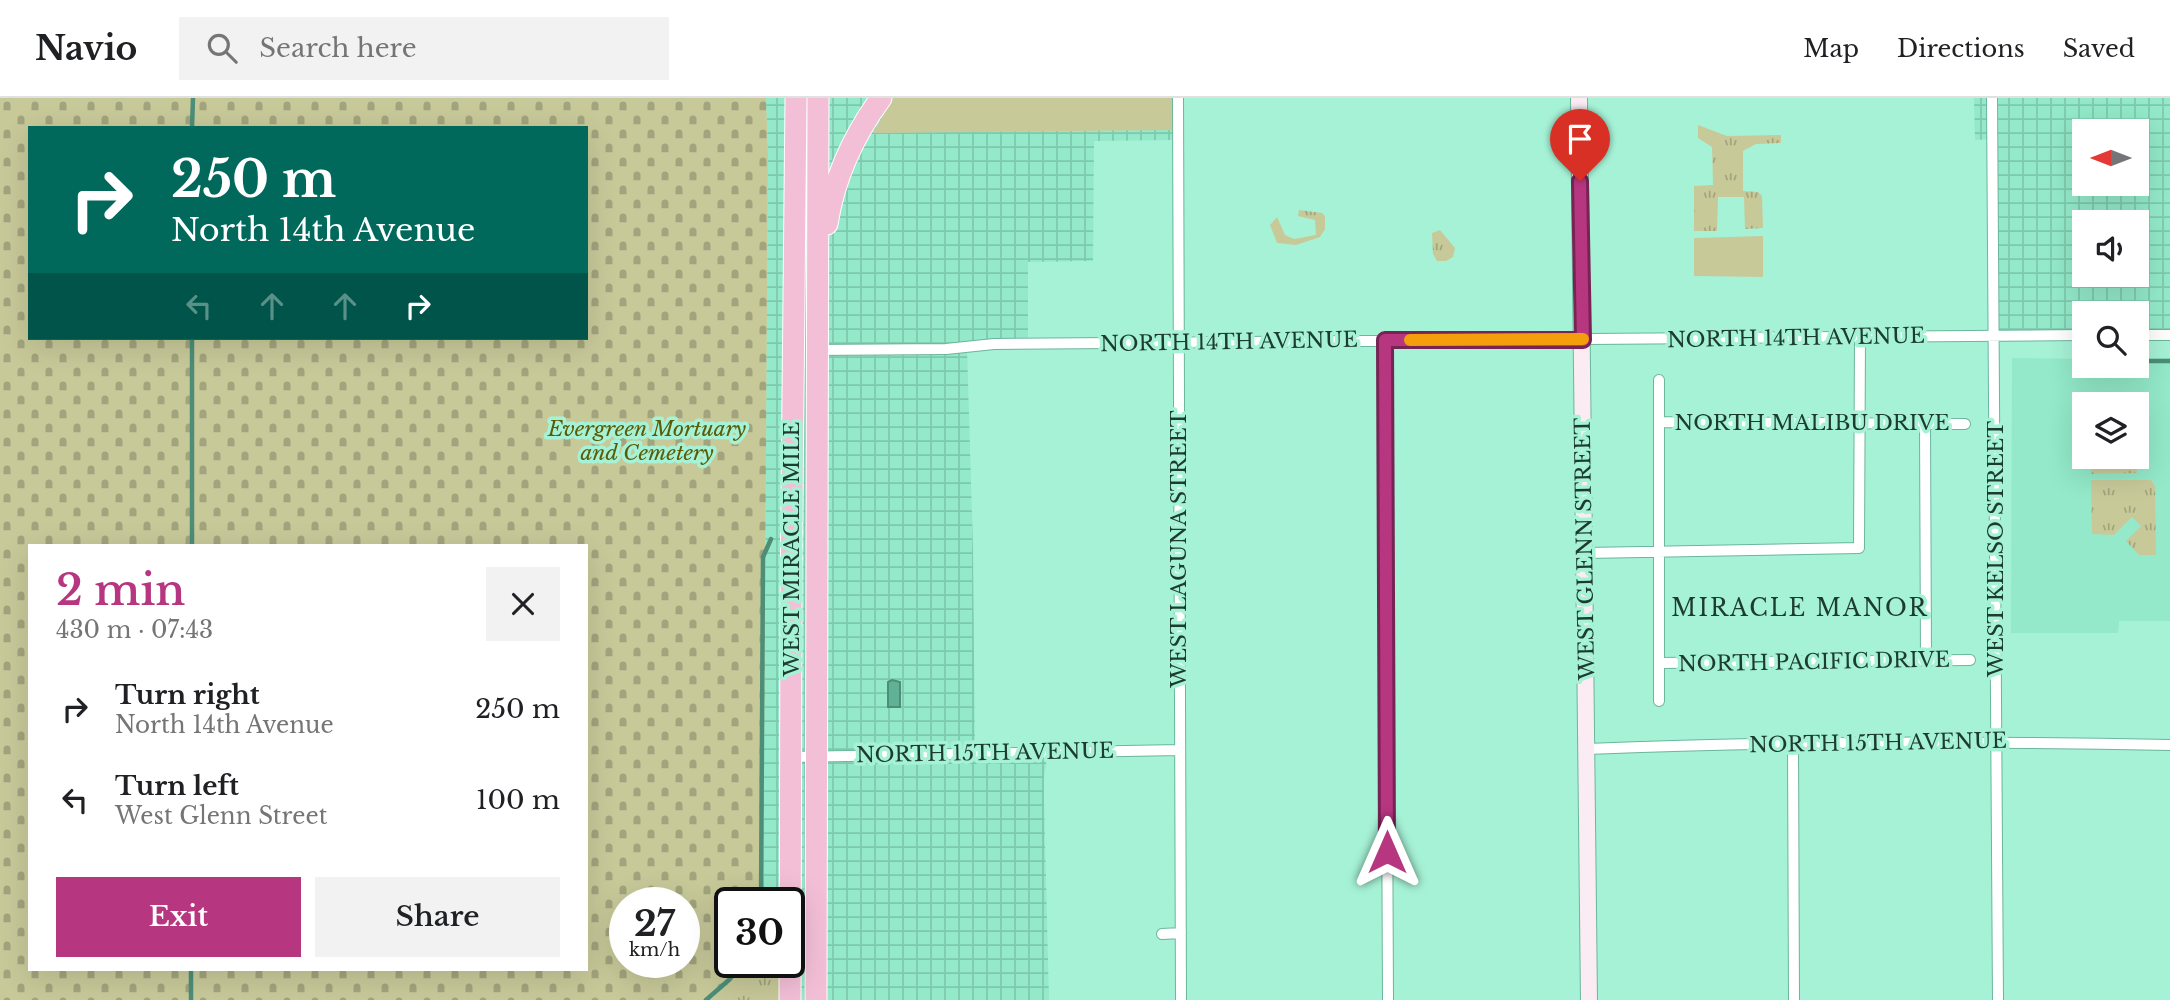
<!DOCTYPE html>
<meta charset="utf-8">
<style>
body{margin:0;font-family:"Libre Baskerville",serif;background:#f2f2f2;color:#202124;height:100vh;display:flex;flex-direction:column;font-size:26px;white-space:nowrap}
*{box-sizing:border-box;margin:0}
p{font-size:23px;color:#757577}
.icon{flex:none;width:38px;height:38px;fill:none;stroke:currentColor;stroke-width:2;stroke-linecap:round;stroke-linejoin:round}
.map{position:relative;flex:1;overflow:hidden}
.sheet{position:absolute;left:28px;top:446px;width:560px;height:427px;display:flex;flex-direction:column;background:#fff;border-radius:0px;box-shadow:0 7px 28px #0002}
.sheet>*{flex:none}
.banner{position:absolute;left:28px;top:28px;width:560px;height:214px;border-radius:0px;box-shadow:0 7px 28px #0002;background:#00695c;color:#fff;overflow:hidden}
.needle{width:46px;rotate:270deg}
.controls{position:absolute;left:2072px;top:21px;display:grid;gap:14px}
.controls a{display:grid;place-items:center;width:77px;height:77px;border-radius:0px;background:#fff;box-shadow:0 7px 28px #0002;font-size:35px}
.speed{position:absolute;left:609px;top:789px;display:flex;gap:14px;font-size:35px;font-weight:700;text-align:center}
.speed>*{display:grid;place-content:center;width:91px;height:91px;border-radius:50%;background:#fff;box-shadow:0 7px 28px #0002;line-height:1}
.speed small{font-size:18px;font-weight:400}
.speed .limit{border:4px solid #111;border-radius:10px;background:#fff;color:#111}
.pin{position:absolute;display:grid;place-items:center;width:60px;height:60px;color:#fff;margin:-72px -30px;border-radius:50% 50% 50% 0;rotate:-45deg;box-shadow:0 0 7px #0007}
.pin .icon{rotate:45deg}
.me{position:absolute;width:77px;margin:-38px;rotate:0deg;stroke-linejoin:round;filter:drop-shadow(0 0 5px #0008)}
.turn{display:flex;align-items:center;gap:24px;height:147px;padding:0 28px;font-size:32px}
.turn .icon{width:91px;height:91px;stroke-width:2.5}
.turn b{display:block;font-size:49px;line-height:60px}
.lanes{display:flex;align-items:center;height:66px;padding:0 28px;background:#0003;justify-content:center;gap:35px;direction:ltr}
.lanes .off{opacity:.35}
.round{display:grid;place-items:center;flex:none;width:74px;height:74px;border-radius:0px;background:#f2f2f2}
.summary{display:flex;align-items:center;justify-content:space-between;height:119px;padding:0 28px}
h1{font-size:42px;font-weight:600;line-height:52px;color:#b73680}
.button{display:flex;gap:14px;margin-top:auto;padding:14px 28px}
.button a{flex:1;height:80px;border-radius:0px;background:#b73680;color:#fff;font-size:28px;font-weight:600;line-height:80px;text-align:center}
.button a+a{background:#f2f2f2;color:#202124}
ul{padding:0;list-style:none}
li{display:flex;align-items:center;gap:21px;height:91px;padding:0 28px}
li div{flex:1}
li b{display:block;font-size:26px}
li em{font-style:normal}
header{display:flex;align-items:center;gap:42px;box-sizing:border-box;height:98px;padding:0 35px;background:#fff;border-bottom:2px solid #e0e0e0}
header strong{font-size:33px}
nav{display:flex;gap:38px;margin-inline-start:auto;font-size:24px}
.search{width:490px;height:63px;background:#f2f2f2;display:flex;align-items:center;gap:18px;box-sizing:border-box;padding:0 24px;border-radius:0px;color:#757577;font-size:26px}
.map>svg:first-child{display:block}
.built{fill:#93e9ca;fill-rule:evenodd}
.industrial{fill:url(#industrial-grid);fill-rule:evenodd}
.grass{fill:url(#grass-tufts)}
.cemetery{fill:url(#cemetery-stones);fill-rule:evenodd}
.green{fill:#c8c999}
.water{fill:#60b196;stroke:#4c8e78;stroke-width:2}
.lines{fill:none;stroke-linecap:round;stroke-linejoin:round}
.stream{stroke:#4c8e78;stroke-width:4.5}
.street-casing{stroke:#6bb69c;stroke-width:12}
.secondary-casing{stroke:#6bb69c;stroke-width:18}
.highway-casing{stroke:#fff;stroke-width:23}
.street{stroke:#fff;stroke-width:10}
.secondary{stroke:#fbecf3;stroke-width:16}
.highway{stroke:#f3bfd7;stroke-width:21}
.route-casing{stroke:#772353;stroke-width:18}
.route{stroke:#b73680;stroke-width:12}
.slow{stroke:#f59e0b;stroke-width:12}
.labels{text-anchor:middle;stroke-width:7;stroke-linejoin:round;paint-order:stroke}
.street-label{font-size:21px;fill:#1c3b31;stroke:#a6f2d6}
.park-label{font-size:21px;font-style:italic;fill:#5b5b06;stroke:#a6f2d6}
.neighbourhood-label{font-size:23px;letter-spacing:2px;fill:#1c3b31;stroke:#a6f2d6}
</style>
<header>
<strong>Navio</strong>
<div class="search"><svg class="icon" aria-label="search" viewBox="0 0 24 24"><circle cx="10" cy="10" r="6"/><path d="M15 15l6 6"/></svg>Search here</div>
<nav><a>Map</a><a>Directions</a><a>Saved</a></nav>
</header>
<div class="map">
<svg width="2170" height="902" viewBox="0 0 2170 902">
<defs>
<pattern id="industrial-grid" width="8" height="8" patternUnits="userSpaceOnUse" patternTransform="scale(1.75)"><rect width="8" height="8" fill="#93e9ca"/><path d="M0 4h8M4 0v8" fill="none" stroke="#7ec9ae"/></pattern>
<pattern id="grass-tufts" width="24" height="20" patternUnits="userSpaceOnUse" patternTransform="scale(1.75)"><rect width="24" height="20" fill="#c8c999"/><path d="M3 7l-1-3M5 7V3M7 7l1-3M15 17l-1-3M17 17v-4M19 17l1-3" fill="none" stroke="#a2a47d"/></pattern>
<pattern id="cemetery-stones" width="16" height="16" patternUnits="userSpaceOnUse" patternTransform="scale(1.75)"><rect width="16" height="16" fill="#c8c999"/><path d="M2 7V4a2 2 0 0 1 4 0v3zM10 15v-3a2 2 0 0 1 4 0v3z" fill="#a2a47d"/></pattern>
</defs>
<rect width="100%" height="100%" fill="#a6f2d6"/>
<path class="built" d="M2012,260L2084,261V268H2137V261L2170,260V523H2119L2118,535H2011ZM2084,306H2137V359H2084Z"/>
<path class="industrial" d="M766,0H1178V42L1094,43L1093,163L1028,164V246L967,249L973,451L975,655L1048,654L1044,679V701L1049,902H790L789,805H763L768,56Z
M1974,0H2170V237H2137V215H2084V237H1995L1993,41L1975,42ZM2084,33H2137V86H2084ZM2084,124H2137V177H2084Z"/>
<path class="grass" d="M1698,27L1727,38L1781,37V45L1756,46L1743,53V93L1758,94L1762,98L1763,130L1745,131L1744,99H1718L1717,133H1694V88L1713,87L1712,49L1698,40Z
M1299,112L1322,115L1325,118V131L1320,139L1296,147L1277,145L1270,127L1277,119L1285,137L1294,141L1316,137L1315,122L1298,118Z
M1440,132L1455,150L1453,159L1446,163H1437L1433,156L1432,135Z
M2091,359H2135L2137,375L2091,376Z
M2091,382H2151L2155,388L2156,457H2139L2126,443L2141,428L2132,419L2114,437L2092,436Z
M789,864L790,902H710L750,865Z"/>
<path class="cemetery" d="M0,0H766L768,56L763,805H730V864L750,865L710,902H0ZM30,30H586V240H30ZM30,448H586V872H30ZM684,805V864H625V805Z"/>
<path class="green" d="M893,0H1178V32L873,35Z
M1763,138V179L1694,178V140Z"/>
<path class="water" d="M892,582L900,584V609H888V584Z"/>
<g class="lines">
<path class="stream" d="M192,30L193,0
M2140,263H2170
M192,448V240
M761,805L763,459L771,441
M191,902V872
M706,902L730,881L743,864"/>
<defs>
<path id="street" d="M1178,0L1181,902
M1992,0L1998,902
M2137,237H2170
M1385,242L1388,902
M813,252L946,251L994,246L2084,237
M1659,324L1965,326
M1925,325L1926,563
M1586,455L1859,450L1860,240
M1659,565L1970,562
M1659,603V282
M1793,645L1794,902
M1587,651C1781,643 1975,643 2170,647
M791,659L1180,652
M1162,836L1181,835"/>
<path id="secondary" d="M1579,0L1589,902"/>
<path id="highway" d="M827,126C834,81 854,37 881,0
M790,902L791,498L796,0
M816,902L818,0"/>
</defs>
<use href="#street" class="street-casing"/>
<use href="#secondary" class="secondary-casing"/>
<use href="#highway" class="highway-casing"/>
<use href="#street" class="street"/>
<use href="#secondary" class="secondary"/>
<use href="#highway" class="highway"/>
</g>
<g class="lines">
<defs>
<path id="route" d="M1387,754L1385,242H1583L1580,83"/>
</defs>
<use href="#route" class="route-casing"/>
<use href="#route" class="route"/>
<path class="slow" d="M1410,242L1583,241"/>
</g>
<g class="labels">
<g class="street-label">
<text transform="translate(1796 240) rotate(-1)" y="7">NORTH 14TH AVENUE</text>
<text transform="translate(1229 244) rotate(-1)" y="7">NORTH 14TH AVENUE</text>
<text x="1812" y="332">NORTH MALIBU DRIVE</text>
<text transform="translate(792 451) rotate(-90)" y="7">WEST MIRACLE MILE</text>
<text transform="translate(1179 451) rotate(-90)" y="7">WEST LAGUNA STREET</text>
<text transform="translate(1585 451) rotate(-91)" y="7">WEST GLENN STREET</text>
<text transform="translate(1996 451) rotate(-90)" y="7">WEST KELSO STREET</text>
<text transform="translate(1814 564) rotate(-1)" y="7">NORTH PACIFIC DRIVE</text>
<text transform="translate(1878 645) rotate(-1)" y="7">NORTH 15TH AVENUE</text>
<text transform="translate(985 655) rotate(-1)" y="7">NORTH 15TH AVENUE</text>
</g>
<g class="park-label">
<text x="647" y="338">Evergreen Mortuary<tspan x="647" dy="24">and Cemetery</tspan></text>
</g>
<g class="neighbourhood-label">
<text x="1800" y="518">MIRACLE MANOR</text>
</g>
</g>
</svg>
<div class="controls">
<a><svg class="needle" viewBox="-14 -14 28 28"><path d="M0-13l5 13h-10z" fill="#e53935"/><path d="M0 13l5-13h-10z" fill="#757577"/></svg></a>
<a><svg class="icon" aria-label="sound" viewBox="0 0 24 24"><path d="M4 9h4l5-4v14l-5-4H4zM17 9q2 3 0 6"/></svg></a>
<a><svg class="icon" aria-label="search" viewBox="0 0 24 24"><circle cx="10" cy="10" r="6"/><path d="M15 15l6 6"/></svg></a>
<a><svg class="icon" aria-label="layers" viewBox="0 0 24 24"><path d="M12 4l9 5-9 5-9-5zM3 14l9 5 9-5"/></svg></a>
</div>
<div class="speed"><div>27<small>km/h</small></div><div class="limit">30</div></div>
<div class="pin" style="left:1580px;top:83px;background:#d93025"><svg class="icon" aria-label="arrive" viewBox="0 0 24 24"><path d="M6 21V4h12l-3 4 3 4H6"/></svg></div>
<svg class="me" style="left:1387px;top:754px" viewBox="-20 -20 40 40"><path d="M0-17L14 15 0 8-14 15z" fill="#b73680" stroke="#fff" stroke-width="4"/></svg>
<div class="banner">
<div class="turn"><svg class="icon" aria-label="right" viewBox="0 0 24 24"><path d="M7 20v-9h11M14 6l5 5-5 5"/></svg><div><b>250 m</b>North 14th Avenue</div></div>
<div class="lanes"><svg class="icon off" aria-label="left" viewBox="0 0 24 24"><path d="M17 20v-9H6M10 6l-5 5 5 5"/></svg><svg class="icon off" aria-label="ahead" viewBox="0 0 24 24"><path d="M12 20V5M6 11l6-6 6 6"/></svg><svg class="icon off" aria-label="ahead" viewBox="0 0 24 24"><path d="M12 20V5M6 11l6-6 6 6"/></svg><svg class="icon" aria-label="right" viewBox="0 0 24 24"><path d="M7 20v-9h11M14 6l5 5-5 5"/></svg></div>
</div>
<section class="sheet">
<div class="summary"><div><h1>2 min</h1><p>430 m · 07:43</p></div><a class="round"><svg class="icon" aria-label="close" viewBox="0 0 24 24"><path d="M6 6l12 12M18 6L6 18"/></svg></a></div>
<ul>
<li><svg class="icon" aria-label="right" viewBox="0 0 24 24"><path d="M7 20v-9h11M14 6l5 5-5 5"/></svg><div><b>Turn right</b><p>North 14th Avenue</p></div><em>250 m</em></li>
<li><svg class="icon" aria-label="left" viewBox="0 0 24 24"><path d="M17 20v-9H6M10 6l-5 5 5 5"/></svg><div><b>Turn left</b><p>West Glenn Street</p></div><em>100 m</em></li>
</ul>
<div class="button"><a>Exit</a><a>Share</a></div>
</section>
</div>
